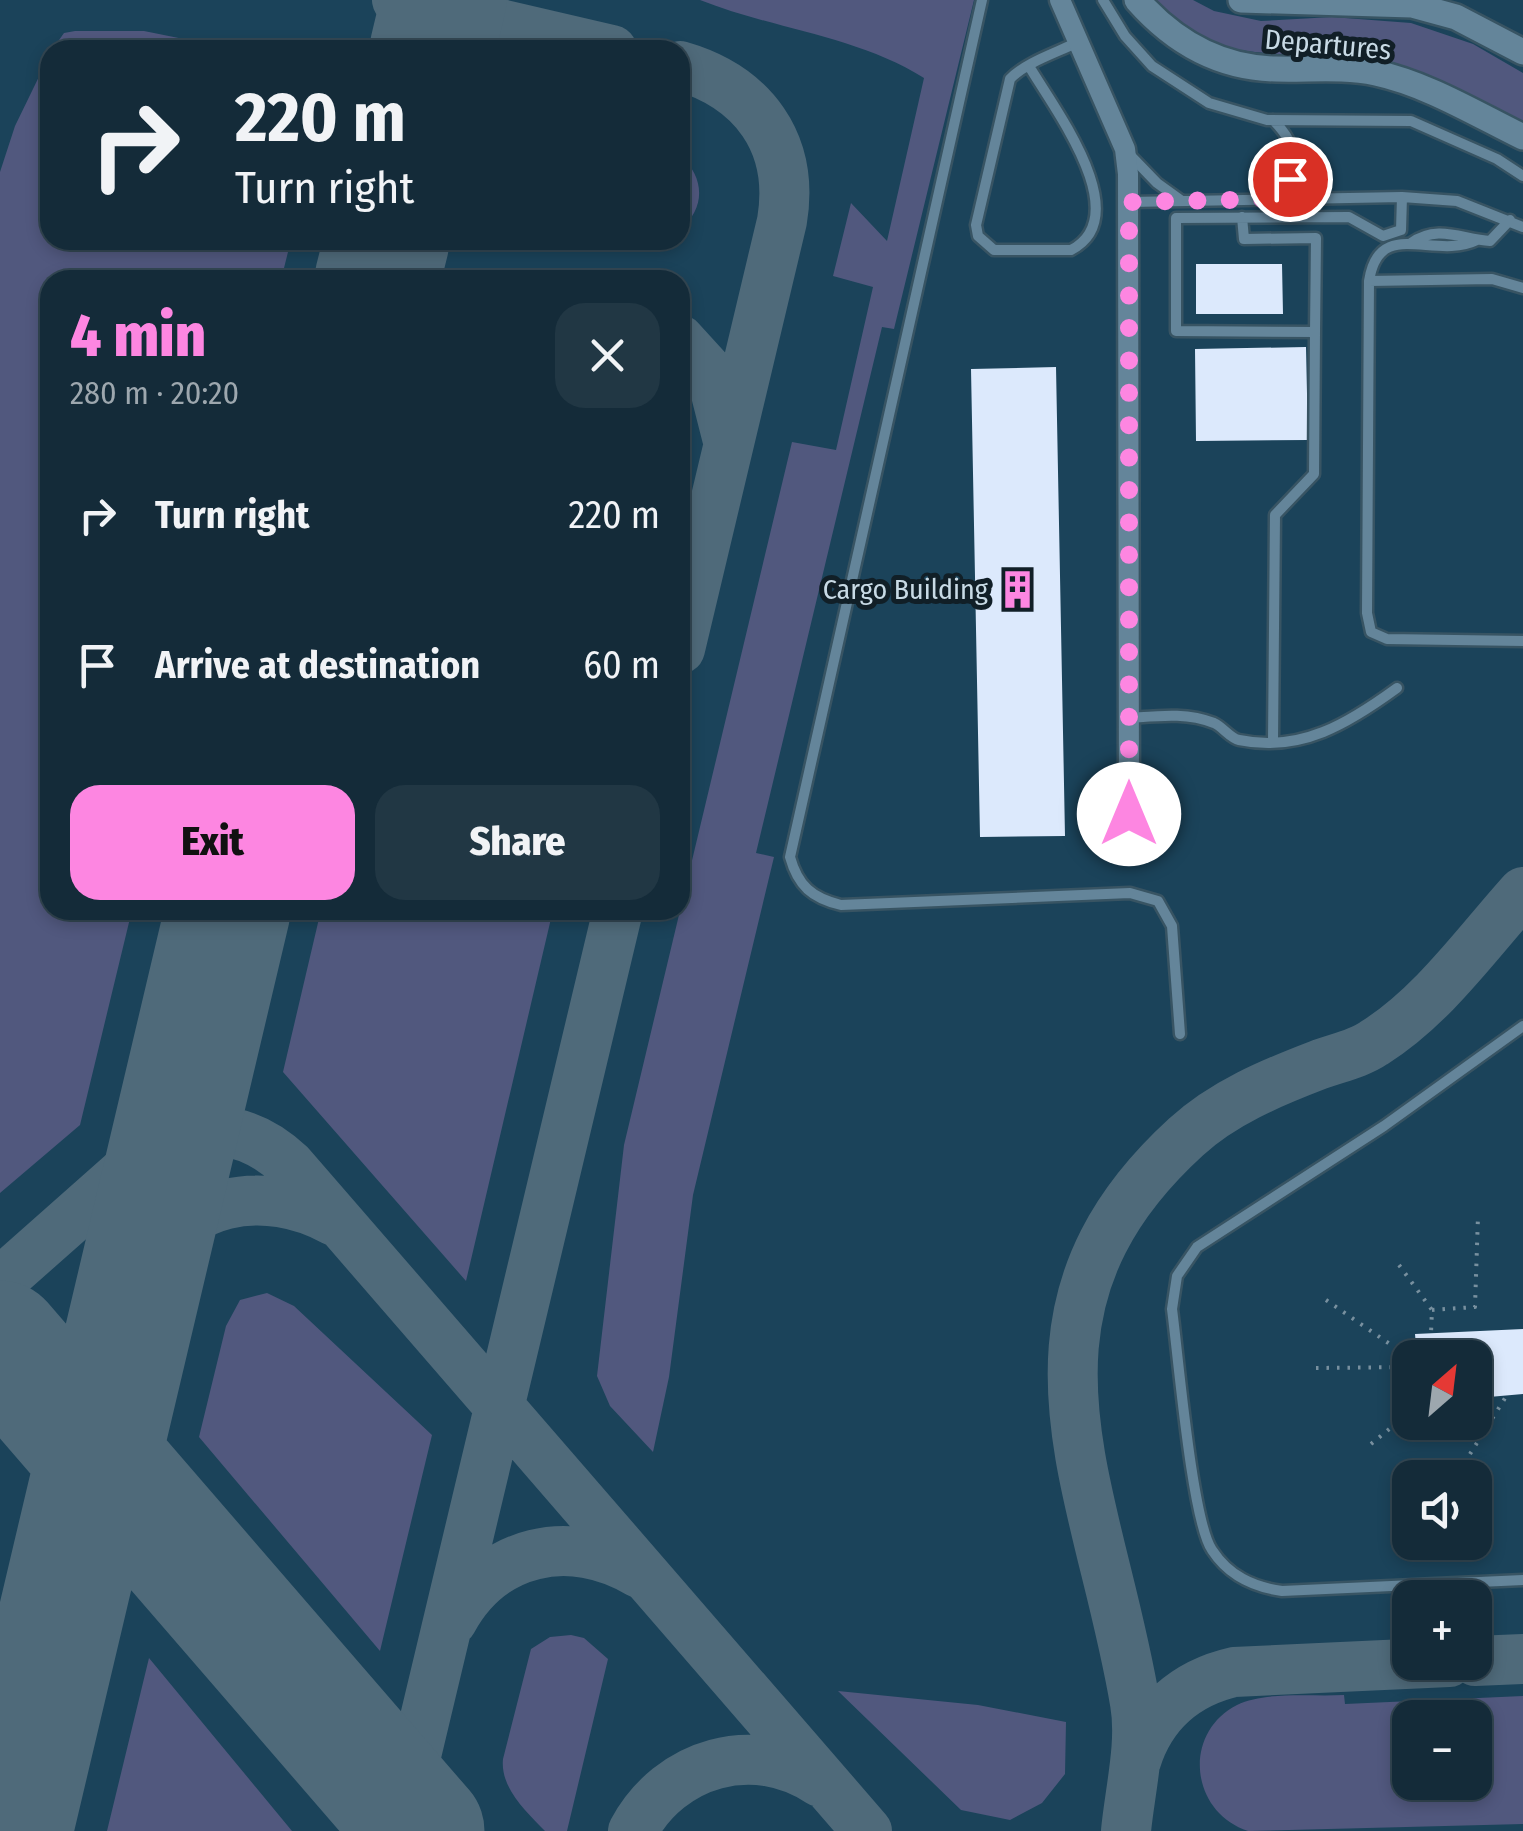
<!DOCTYPE html>
<meta charset="utf-8">
<style>
body{margin:0;font-family:"Fira Sans Condensed",sans-serif;background:#213744;color:#f1f3f6;height:100vh;display:flex;flex-direction:column;font-size:38px;white-space:nowrap}
*{box-sizing:border-box;margin:0}
p{font-size:32px;color:#9da7ae}
.icon{flex:none;width:55px;height:55px;fill:none;stroke:currentColor;stroke-width:2;stroke-linecap:round;stroke-linejoin:round}
.map{position:relative;flex:1;overflow:hidden}
.details{position:absolute;left:40px;top:270px;width:650px;height:650px;display:flex;flex-direction:column;background:#142b39;border-radius:30px;box-shadow:0 5px 15px #0003,0 0 0 2px #334753}
.details>*{flex:none}
.top-card{position:absolute;left:40px;top:40px;width:650px;height:210px;border-radius:30px;box-shadow:0 5px 15px #0003,0 0 0 2px #334753;background:#142b39;color:#f1f3f6;overflow:hidden}
.needle{width:65px;rotate:28deg}
.fabs{position:absolute;left:1392px;top:1340px;display:grid;gap:20px}
.fabs a{display:grid;place-items:center;width:100px;height:100px;border-radius:20px;background:#142b39;box-shadow:0 5px 15px #0003,0 0 0 2px #334753;font-size:50px}
.pin{position:absolute;display:grid;place-items:center;width:85px;height:85px;color:#fff;margin:-42px;border:5px solid #fff;border-radius:50%;box-shadow:0 2px 10px #0007}
.me{position:absolute;width:110px;margin:-55px;rotate:0deg;stroke-linejoin:round;filter:drop-shadow(0 0 8px #0008)}
.turn{display:flex;align-items:center;gap:35px;height:210px;padding:0 30px;font-size:45px}
.turn .icon{width:130px;height:130px;stroke-width:2.5}
.turn b{display:block;font-size:70px;line-height:85px}
.round{display:grid;place-items:center;flex:none;width:105px;height:105px;border-radius:30px;background:#213744}
.overview{display:flex;align-items:center;justify-content:space-between;height:170px;padding:0 30px}
h1{font-size:60px;font-weight:800;line-height:75px;color:#fd86e1}
.button{display:flex;gap:20px;margin-top:auto;padding:20px 30px}
.button a{flex:1;height:115px;border-radius:30px;background:#fd86e1;color:#111;font-size:40px;font-weight:800;line-height:115px;text-align:center}
.button a+a{background:#213744;color:#f1f3f6}
ul{padding:0;list-style:none}
li{display:flex;align-items:center;gap:30px;height:150px;padding:0 30px}
li div{flex:1}
li b{display:block;font-size:38px}
li em{font-style:normal}
.map>svg:first-child{display:block}
.built{fill:#1b435a;fill-rule:evenodd}
.green{fill:#51587e;fill-rule:evenodd}
.lines{fill:none;stroke-linecap:round;stroke-linejoin:round}
.taxiway{stroke:#4f6a7a;stroke-width:50}
.runway{stroke:#4f6a7a;stroke-width:125}
.building{fill:#dce9fc}
.service-casing{stroke:#385463;stroke-width:15}
.minor-casing{stroke:#385463;stroke-width:25}
.secondary-casing{stroke:#385463;stroke-width:30}
.path{stroke:#78909f;stroke-width:4;stroke-dasharray:2.5 8;stroke-linecap:butt}
.service{stroke:#64859a;stroke-width:10}
.minor{stroke:#64859a;stroke-width:20}
.secondary{stroke:#64859a;stroke-width:25}
.route{stroke:#fd86e1;stroke-width:18;stroke-dasharray:0 32.4}
.labels{text-anchor:middle;stroke-width:10;stroke-linejoin:round;paint-order:stroke}
.street-label{font-size:28px;fill:#c8dae5;stroke:#111f27}
.poi-label{font-size:28px;fill:#c8dae5;stroke:#111f27;text-anchor:end}
</style>
<div class="map">
<svg width="1523" height="1831" viewBox="0 0 1523 1831">
<rect width="100%" height="100%" fill="#1a394c"/>
<path class="built" d="M0,0H1523V1831H0ZM50,50H680V240H50ZM50,280H680V910H50ZM1410,1358H1475V1422H1410ZM1410,1478H1475V1542H1410ZM1410,1598H1475V1662H1410ZM1410,1718H1475V1782H1410Z"/>
<path class="green" d="M700,0H974L894,329L882,327L756,853L774,857L693,1195L669,1377L653,1452L610,1406L597,1376L624,1145L792,442L836,450L873,287L833,276L851,203L887,241L924,78C857,36 773,29 700,0Z
M1154,0H1193L1214,11L1261,21L1332,17L1411,23L1473,44L1523,73V121C1477,100 1432,75 1382,63C1304,44 1210,75 1154,0Z
M75,31H144L238,50H52L64,33Z
M50,54V240H291L281,280H50V910H132L80,1125L0,1193V172L15,126Z
M680,156C705,176 706,209 680,229Z
M321,910H553L466,1281L283,1072Z
M267,1293L294,1306L432,1435L380,1651L199,1437L226,1326L240,1300Z
M571,1635L584,1638L608,1659L567,1831H545C526,1811 500,1788 503,1759L531,1649L550,1637Z
M149,1658L292,1831H107Z
M838,1691L978,1705L1066,1722L1065,1774L1042,1803L1010,1820L961,1810Z
M1344,1695L1345,1704L1523,1696V1824L1248,1831C1190,1812 1182,1733 1237,1705C1265,1691 1311,1697 1344,1695ZM1410,1718H1475V1782H1410Z"/>
<g class="lines">
<path class="taxiway" d="M397,0L612,50
M680,66C753,87 795,143 782,221L680,649
M680,340L711,374L727,437
M0,1282L147,1152C198,1122 245,1123 290,1165L867,1831
M0,1365C44,1387 110,1480 145,1520
M112,1412C123,1368 129,1318 146,1276C177,1196 266,1183 334,1221
M452,1621C491,1549 570,1532 639,1573
M1475,1661L1523,1659
M1136,1761C1151,1713 1186,1683 1234,1672L1449,1662
M398,1831L618,910
M633,1831C670,1762 754,1738 820,1782
M1126,1831C1130,1790 1142,1743 1135,1703C1099,1487 991,1315 1186,1137C1223,1103 1271,1083 1318,1065C1336,1058 1358,1054 1374,1043C1433,1006 1477,943 1523,892"/>
<path class="runway" d="M432,50L444,0
M377,280L387,240
M0,1343L422,1831
M10,1831L228,910"/>
</g>
<path class="building" d="M1196,264H1282L1283,314H1196Z
M1306,347L1308,440L1196,441L1195,349Z
M1056,367L1065,836L980,837L971,369Z
M1523,1329V1394L1489,1397V1403H1480V1396H1475V1358H1417L1415,1334Z"/>
<g class="lines">
<defs>
<path id="service" d="M982,0L790,857C798,886 812,898 841,905L1130,893L1158,901L1172,926L1180,1034
M1103,0L1125,36L1152,66L1209,103L1267,120L1411,121L1497,159L1523,176
M1029,66C1053,107 1137,216 1071,250H994L978,236L976,225L1010,79C1026,62 1056,53 1078,42
M1273,120C1302,149 1298,168 1274,199
M1128,153L1157,183L1182,201
M1402,197L1457,201L1523,227
M1129,202L1402,197L1401,230L1383,236L1349,217L1176,218V331L1315,332L1316,238L1244,239L1242,217
M1411,243C1438,224 1461,239 1490,241L1510,220
M1369,281C1379,216 1434,261 1477,240
M1523,288L1492,279L1369,281L1367,613L1371,632L1387,639L1523,641
M1129,718C1158,716 1186,712 1214,723C1223,727 1230,738 1239,740C1301,753 1349,723 1397,688
M1273,740L1275,515L1314,474L1315,332
M1523,1026L1384,1126L1197,1247L1177,1276L1172,1309C1178,1354 1192,1521 1212,1550C1229,1576 1253,1587 1282,1591L1523,1580"/>
<path id="minor" d="M1060,0L1125,149L1128,174L1129,814"/>
<path id="secondary" d="M1137,0C1174,42 1220,68 1276,69C1309,70 1343,66 1376,73C1427,84 1476,114 1523,137
M1241,0L1412,5L1456,17L1523,52"/>
</defs>
<use href="#service" class="service-casing"/>
<use href="#minor" class="minor-casing"/>
<use href="#secondary" class="secondary-casing"/>
<path class="path" d="M1399,1265L1432,1310L1431,1333
M1326,1300L1410,1358
M1432,1310L1475,1307L1478,1216
M1316,1368L1410,1367
M1371,1444L1410,1412
M1470,1454L1507,1395"/>
<use href="#service" class="service"/>
<use href="#minor" class="minor"/>
<use href="#secondary" class="secondary"/>
</g>
<g class="lines">
<path class="route" d="M1129,814V202L1274,199L1290,179"/>
</g>
<defs>
<symbol id="building-bare" viewBox="-9 -9 18 18"><path d="M-4-6H4V6H1V3H-1V6H-4ZM-2.5-4.3h1.7v1.8h-1.7ZM.8-4.3h1.7v1.8H.8ZM-2.5-1h1.7V.8h-1.7ZM.8-1h1.7V.8H.8Z" fill="#fd86e1" stroke="#111f27" stroke-width="2.5" paint-order="stroke"/></symbol>
</defs>
<g fill-rule="evenodd">
<use href="#building-bare" x="990" y="562" width="55" height="55"/>
</g>
<g class="labels">
<g class="street-label">
<text transform="translate(1328 44) rotate(5)" y="10">Departures</text>
</g>
<g class="poi-label">
<text x="988" y="599">Cargo Building</text>
</g>
</g>
</svg>
<div class="fabs">
<a><svg class="needle" viewBox="-14 -14 28 28"><path d="M0-13l5 13h-10z" fill="#e53935"/><path d="M0 13l5-13h-10z" fill="#9da7ae"/></svg></a>
<a><svg class="icon" aria-label="sound" viewBox="0 0 24 24"><path d="M4 9h4l5-4v14l-5-4H4zM17 9q2 3 0 6"/></svg></a>
<a>+</a>
<a>−</a>
</div>
<div class="pin" style="left:1290px;top:179px;background:#d93025"><svg class="icon" aria-label="arrive" viewBox="0 0 24 24"><path d="M6 21V4h12l-3 4 3 4H6"/></svg></div>
<svg class="me" style="left:1129px;top:814px" viewBox="-20 -20 40 40"><circle r="19" fill="#fff"/><path d="M0-13L10 11 0 6-10 11z" fill="#fd86e1"/></svg>
<div class="top-card">
<div class="turn"><svg class="icon" aria-label="right" viewBox="0 0 24 24"><path d="M7 20v-9h11M14 6l5 5-5 5"/></svg><div><b>220 m</b>Turn right</div></div>
</div>
<section class="details">
<div class="overview"><div><h1>4 min</h1><p>280 m · 20:20</p></div><a class="round"><svg class="icon" aria-label="close" viewBox="0 0 24 24"><path d="M6 6l12 12M18 6L6 18"/></svg></a></div>
<ul>
<li><svg class="icon" aria-label="right" viewBox="0 0 24 24"><path d="M7 20v-9h11M14 6l5 5-5 5"/></svg><div><b>Turn right</b></div><em>220 m</em></li>
<li><svg class="icon" aria-label="arrive" viewBox="0 0 24 24"><path d="M6 21V4h12l-3 4 3 4H6"/></svg><div><b>Arrive at destination</b></div><em>60 m</em></li>
</ul>
<div class="button"><a>Exit</a><a>Share</a></div>
</section>
</div>
